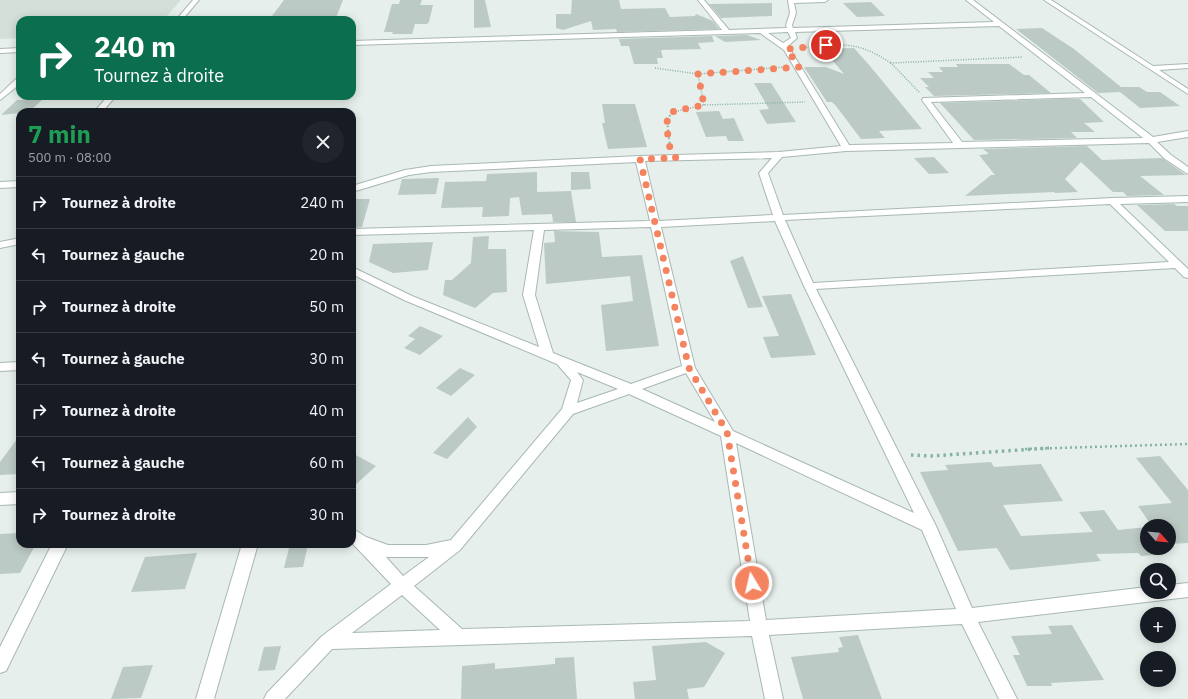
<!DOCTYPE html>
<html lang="fr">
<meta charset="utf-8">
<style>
body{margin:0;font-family:"IBM Plex Sans",sans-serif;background:#20242c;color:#f1f3f6;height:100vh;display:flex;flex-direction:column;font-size:15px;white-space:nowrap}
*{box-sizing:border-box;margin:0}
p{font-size:13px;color:#9ea1a6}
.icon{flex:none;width:22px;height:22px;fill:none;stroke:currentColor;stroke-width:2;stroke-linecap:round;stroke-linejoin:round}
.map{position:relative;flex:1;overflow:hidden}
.sheet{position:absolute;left:16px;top:108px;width:340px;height:440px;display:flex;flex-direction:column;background:#171b24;border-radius:12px;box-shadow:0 2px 10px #0003}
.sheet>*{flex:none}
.guide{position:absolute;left:16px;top:16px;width:340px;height:84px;border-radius:12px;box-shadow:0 2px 10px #0003;background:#0b6e4f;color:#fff;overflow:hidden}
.needle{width:26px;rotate:117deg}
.controls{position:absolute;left:1140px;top:519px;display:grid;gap:8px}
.controls a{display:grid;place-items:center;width:36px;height:36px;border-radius:50%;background:#171b24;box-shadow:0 2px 10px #0003;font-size:20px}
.pin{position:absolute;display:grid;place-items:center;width:34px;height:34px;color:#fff;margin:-17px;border:2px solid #fff;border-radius:50%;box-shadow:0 1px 4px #0007}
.me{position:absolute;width:44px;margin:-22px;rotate:351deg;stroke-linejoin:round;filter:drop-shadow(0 0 3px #0008)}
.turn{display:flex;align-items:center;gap:14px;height:84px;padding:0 12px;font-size:18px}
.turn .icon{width:52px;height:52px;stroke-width:2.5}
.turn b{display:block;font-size:28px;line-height:34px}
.round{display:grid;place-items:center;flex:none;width:42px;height:42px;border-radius:21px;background:#20242c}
.overview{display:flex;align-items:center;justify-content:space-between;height:68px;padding:0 12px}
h1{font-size:24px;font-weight:800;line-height:30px;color:#1e9e55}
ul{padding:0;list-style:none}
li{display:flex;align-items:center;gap:12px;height:52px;padding:0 12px;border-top:1px solid #363941}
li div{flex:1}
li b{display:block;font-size:15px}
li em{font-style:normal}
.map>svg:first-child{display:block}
.built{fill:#d4dfda}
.building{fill:#bbcac4}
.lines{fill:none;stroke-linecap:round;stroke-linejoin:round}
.minor-casing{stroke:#a8b8b2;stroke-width:2}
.path-far3{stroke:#86b3a5;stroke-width:1.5;stroke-dasharray:1 1.5;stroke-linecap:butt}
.path-far2{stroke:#86b3a5;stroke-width:2;stroke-dasharray:1.5 2.5;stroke-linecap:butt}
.path-far1{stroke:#86b3a5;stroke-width:2.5;stroke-dasharray:2 3;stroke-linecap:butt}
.path{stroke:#86b3a5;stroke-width:3.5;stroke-dasharray:2.5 4;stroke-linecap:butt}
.minor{fill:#fff;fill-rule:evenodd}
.route{stroke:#f4845f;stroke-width:7;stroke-dasharray:0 12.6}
</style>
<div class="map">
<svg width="1188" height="699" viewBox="0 0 1188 699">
<rect width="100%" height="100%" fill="#e6efeb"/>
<path class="built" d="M0,0H181L163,20H20V38L0,39Z"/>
<path class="building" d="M284,0H343L335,20H269Z
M400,0H422L420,5H433L429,22L427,24H415L412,34H392L393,32H384L392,4H399Z
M474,0H485L491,27L474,28Z
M572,0H619L621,9L665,8L670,17L695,16L696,14L713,21L719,29L617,32L616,29L593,30L591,21L563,30L556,28V14H571Z
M871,2L885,16L857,17L843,3Z
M772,3V16L721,18L709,4Z
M1042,28L1074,49L1121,87H1139L1147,92H1160L1180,106L1140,108L1120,92L1098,93L1016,29Z
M747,35L761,40L725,42L715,36Z
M712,36L714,42L698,43L701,49L661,50L663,58H657L658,64H634L629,46H621L619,39Z
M854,48L870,66L922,129L879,131L885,138L861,139L836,106L832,102H827L804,67H826L844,74L823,49Z
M956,64H1009L1024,75H1029L1051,93L934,96L925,87H929L920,78H934L928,72H943L939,67H958Z
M754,83H771L796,122L767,124L759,110L769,109Z
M1061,99H1080L1104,122L1084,123L1095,132H1071L1077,138L974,140L940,103Z
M17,100H42L29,112L1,115Z
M602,104H635L647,147L608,149L602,123H605Z
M719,111L723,119L734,118L744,141H728L726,136L706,137L696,112Z
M1087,146L1102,160L1162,158L1186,175L1140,176L1164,195L1127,196L1123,192H1113L1081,162L1065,179L1078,192L1055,193L1054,192L965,196L991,175H995L979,155L989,154L983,149Z
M934,157L949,173L929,174L914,158Z
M537,172V192L571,191L576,222H553L552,214L522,215L519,197L510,198L509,216L482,217L483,207L441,208L445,182L486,181L487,174Z
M571,172H589L591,189L571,190Z
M439,178L436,194L398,195L402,179Z
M354,199H370L362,227L352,228V207Z
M1174,204L1177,206H1188V231H1165L1137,205Z
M554,231L599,232L602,257L642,255L659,346L606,351L601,305L633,301L630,276L546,284L544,243L555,242Z
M489,236L488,249H506L507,292L493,293L475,308L443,295L445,280H452L471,263L473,237Z
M433,242L428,270L393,273L369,262L373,244Z
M743,256L763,307L748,308L730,261Z
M791,294L816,355L771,358L763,337L779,336L762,296Z
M420,326L443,336L420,355L404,348L415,339L408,336Z
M460,368L475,375L451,396L436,388Z
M468,417L477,427L447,459L433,453Z
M20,435V474L0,475V462Z
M352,453L376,466L352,488Z
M1160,456L1188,490V543L1169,544V526H1152L1138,506L1172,503L1136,458Z
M991,462L994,467L1041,464L1063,501L1003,505L1021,536L1093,532L1079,512L1104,510L1118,530L1147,527V548H1161L1165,554L1141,556L1138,553L1096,554L1101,561L1010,570L997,548L958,551L920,472L948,470L945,465Z
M20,533V544H36L20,573L0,574V534Z
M290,544H308L303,567L284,568Z
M197,553L185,589L131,592L145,557Z
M1072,625L1104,680L1051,683L1052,686H1027L1013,655H1020L1011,636L1052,634L1048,626Z
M858,635L882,699H803L791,657L839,652L838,648L843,647L839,637Z
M706,642L725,653L704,687L687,689L689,699H635L633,682L656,680L652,646Z
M281,646L275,670L258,671L264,647Z
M574,657L577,699H461L462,666L495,663V669L555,664V658Z
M153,665L141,698L111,699L123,667Z"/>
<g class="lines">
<defs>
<path id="minor" d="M193,0H199L182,20H176Z
M698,0H704L729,30L787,28L786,25L790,13L788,0H828L825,2L794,3L796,13L792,25L793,28L994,22L966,0H973L1153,137L1188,131V137L1157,142L1171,155L1188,167V174L1165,159L1149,143L846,151L782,157L768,173L783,215L1112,198L1188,196V202L1120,204L1188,269V278L1184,277L1175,268L816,289L936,526L972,608L1147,587V592H1169V585L1188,583V597L978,622L1017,699H999L962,624L769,635L783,699H765L752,636L332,649L285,699H264L267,693L322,636L391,584L352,543V528L366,537L388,545H426L451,540L562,409L571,380L557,364L404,300L352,274V267L412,296L539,347L523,295L534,230L352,235V229L650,221L636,162L431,172L409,175L352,192V186L405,170L431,166L640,156L779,152L841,146L784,50L760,33L352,45V41L722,30ZM999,26L1085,93L923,98L922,100L953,143L849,145L788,46L797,38L795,32ZM788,32L791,38L783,43L768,33ZM1091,97L1143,138L962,142L931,102ZM772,158L759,173L773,215L659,221L645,161ZM1110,204L1169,262L813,283L785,220ZM775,221L804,286L914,513L733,431L695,368L661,227ZM651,227L682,366L631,384L553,353L535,295L544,230ZM577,372L618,389L577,403L583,380ZM686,373L715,422L642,389ZM629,394L721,436L750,621L462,629L414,586L460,550L573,414ZM736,443L922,530L956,609L766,620ZM386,557H429L403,576ZM402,595L440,630L352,633Z
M1044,0H1051L1153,66L1188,64V68L1159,70L1188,89V94Z
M20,48V52L0,53V49Z
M17,78H20V84L0,100V94Z
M108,96H116L102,112H94Z
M20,181V187L0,188V182Z
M20,238V244L0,248V242Z
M20,362V370L0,371V363Z
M20,492V504L0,505V493Z
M52,544H68L6,671L0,673V647Z
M242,544H258L214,699H196Z"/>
</defs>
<use href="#minor" class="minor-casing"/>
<path class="path-far3" d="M801,48C841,44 856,40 891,63
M655,68L698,74
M919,92L891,63L1023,57
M704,105L698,74L784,67
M673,112L704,105L805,102"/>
<path class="path-far2" d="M670,147L667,118L676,111"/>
<path class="path-far1" d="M1025,449L1188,444"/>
<path class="path" d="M911,455L931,456L1049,448"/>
<use href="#minor" class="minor"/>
</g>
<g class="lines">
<path class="route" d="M752,583L727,432L689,368L640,159L676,158C666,147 668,131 667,118L674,111L704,105L698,74L799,67L787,49L826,45"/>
</g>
</svg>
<div class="controls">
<a><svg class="needle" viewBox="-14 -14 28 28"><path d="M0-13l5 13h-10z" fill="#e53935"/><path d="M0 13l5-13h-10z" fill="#9ea1a6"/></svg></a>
<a><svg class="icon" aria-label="search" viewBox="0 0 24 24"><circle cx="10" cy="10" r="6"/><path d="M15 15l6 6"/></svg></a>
<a>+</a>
<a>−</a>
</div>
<div class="pin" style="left:826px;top:45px;background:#d93025"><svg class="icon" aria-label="arrive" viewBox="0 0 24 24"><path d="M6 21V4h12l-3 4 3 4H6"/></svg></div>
<svg class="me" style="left:752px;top:583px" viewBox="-20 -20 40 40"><circle r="17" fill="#f4845f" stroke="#fff" stroke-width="3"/><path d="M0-11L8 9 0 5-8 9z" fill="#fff"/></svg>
<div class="guide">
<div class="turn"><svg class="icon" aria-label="right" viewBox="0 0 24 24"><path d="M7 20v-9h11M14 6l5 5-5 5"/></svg><div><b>240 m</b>Tournez à droite</div></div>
</div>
<section class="sheet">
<div class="overview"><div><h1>7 min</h1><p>500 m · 08:00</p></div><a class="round"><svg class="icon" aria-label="close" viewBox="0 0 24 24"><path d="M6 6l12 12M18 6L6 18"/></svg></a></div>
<ul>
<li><svg class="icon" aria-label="right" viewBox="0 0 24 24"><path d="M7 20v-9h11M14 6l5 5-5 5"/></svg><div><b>Tournez à droite</b></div><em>240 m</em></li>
<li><svg class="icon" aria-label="left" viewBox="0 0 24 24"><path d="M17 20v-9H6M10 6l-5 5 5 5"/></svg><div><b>Tournez à gauche</b></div><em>20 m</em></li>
<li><svg class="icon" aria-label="right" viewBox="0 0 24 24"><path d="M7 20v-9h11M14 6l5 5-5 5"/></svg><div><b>Tournez à droite</b></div><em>50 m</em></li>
<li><svg class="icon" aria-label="left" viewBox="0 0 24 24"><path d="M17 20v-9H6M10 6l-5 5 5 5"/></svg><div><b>Tournez à gauche</b></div><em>30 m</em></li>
<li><svg class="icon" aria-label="right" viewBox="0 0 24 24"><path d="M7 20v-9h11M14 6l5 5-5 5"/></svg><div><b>Tournez à droite</b></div><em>40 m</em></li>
<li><svg class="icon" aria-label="left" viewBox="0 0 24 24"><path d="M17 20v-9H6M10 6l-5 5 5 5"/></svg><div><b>Tournez à gauche</b></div><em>60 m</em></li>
<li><svg class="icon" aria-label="right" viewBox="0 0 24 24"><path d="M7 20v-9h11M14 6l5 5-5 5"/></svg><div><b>Tournez à droite</b></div><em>30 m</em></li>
</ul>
</section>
</div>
